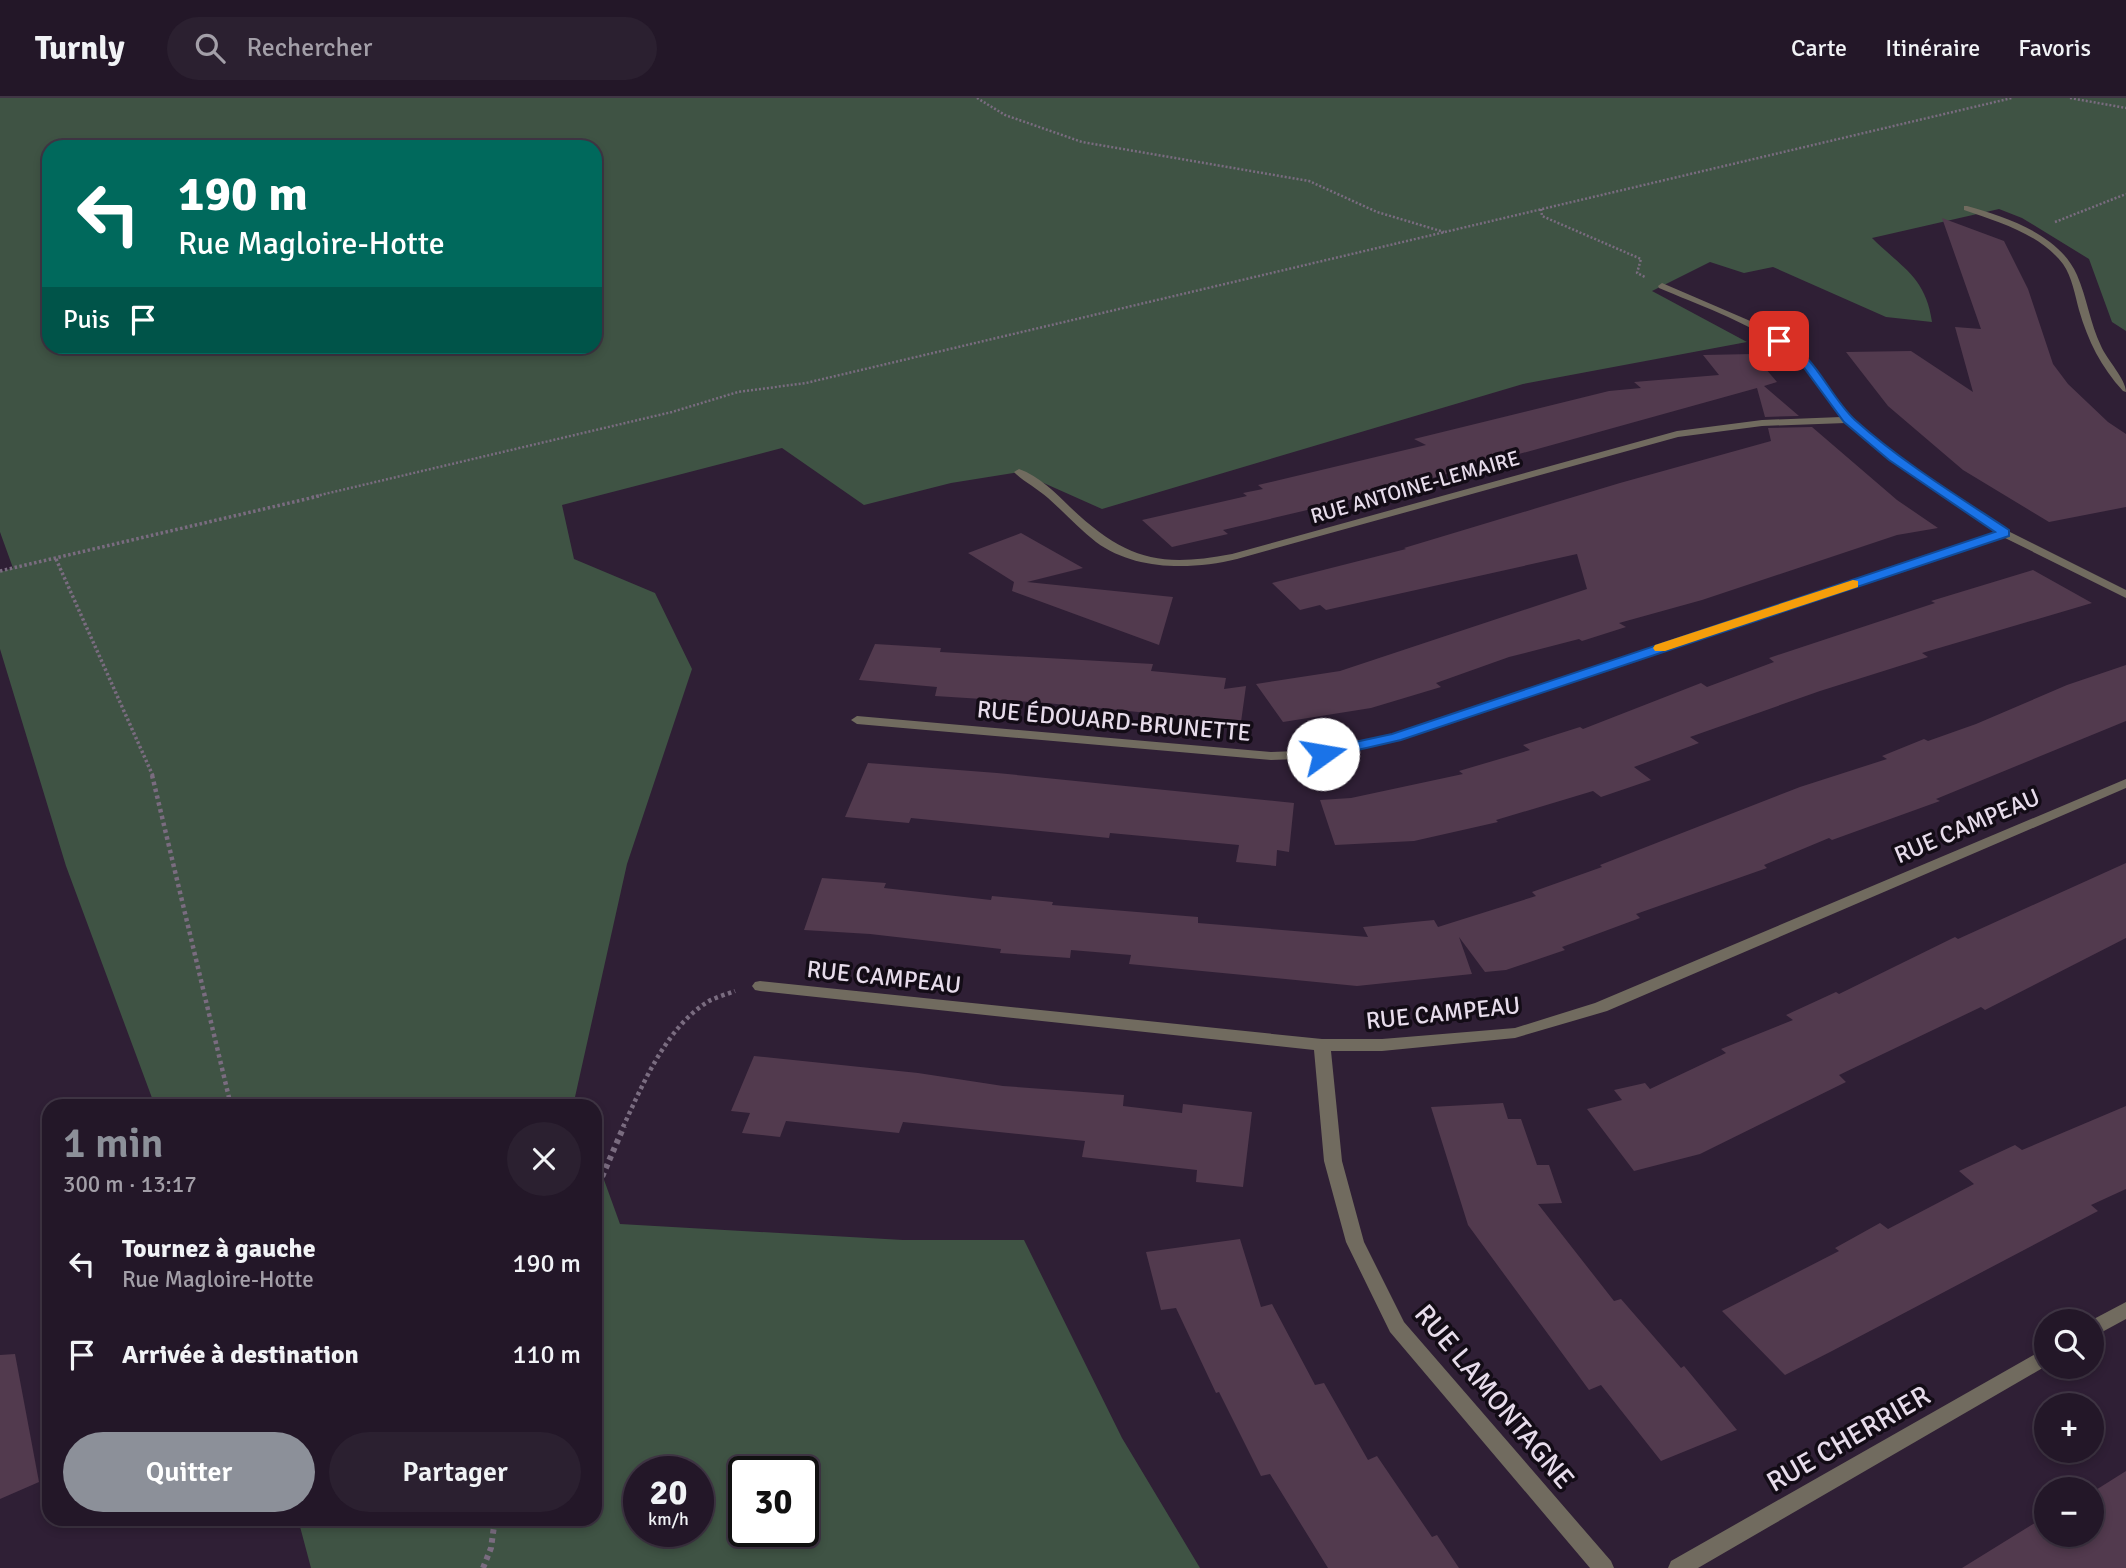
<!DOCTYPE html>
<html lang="fr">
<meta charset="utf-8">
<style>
body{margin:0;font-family:Signika,sans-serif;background:#2b2030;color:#f1f3f6;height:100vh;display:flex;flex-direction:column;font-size:26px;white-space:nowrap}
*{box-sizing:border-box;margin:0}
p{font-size:23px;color:#a39fa8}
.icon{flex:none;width:38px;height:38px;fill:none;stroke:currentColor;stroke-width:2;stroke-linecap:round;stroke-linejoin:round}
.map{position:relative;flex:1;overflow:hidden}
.sheet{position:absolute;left:42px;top:1001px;width:560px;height:427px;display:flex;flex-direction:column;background:#231728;border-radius:21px;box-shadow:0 4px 10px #0003,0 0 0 2px #403645}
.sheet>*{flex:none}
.banner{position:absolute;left:42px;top:42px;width:560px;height:214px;border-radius:21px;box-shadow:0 4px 10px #0003,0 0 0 2px #403645;background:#00695c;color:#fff;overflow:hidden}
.tools{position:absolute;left:2034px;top:1211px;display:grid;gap:14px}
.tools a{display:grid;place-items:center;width:70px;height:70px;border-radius:50%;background:#231728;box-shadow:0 4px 10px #0003,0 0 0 2px #403645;font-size:35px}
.speed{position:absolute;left:623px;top:1358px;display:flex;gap:14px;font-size:35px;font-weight:700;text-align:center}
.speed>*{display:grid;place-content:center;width:91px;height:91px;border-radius:50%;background:#231728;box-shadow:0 4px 10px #0003,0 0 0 2px #403645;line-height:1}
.speed small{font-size:18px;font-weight:400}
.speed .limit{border:4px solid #111;border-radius:10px;background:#fff;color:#111}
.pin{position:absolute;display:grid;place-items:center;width:60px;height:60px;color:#fff;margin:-30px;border-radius:14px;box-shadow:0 4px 10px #0006}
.me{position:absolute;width:77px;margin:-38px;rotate:77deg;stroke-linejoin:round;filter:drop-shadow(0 0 5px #0008)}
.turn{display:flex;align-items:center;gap:24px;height:147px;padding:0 21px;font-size:32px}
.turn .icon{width:91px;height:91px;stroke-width:2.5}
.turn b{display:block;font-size:49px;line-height:60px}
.then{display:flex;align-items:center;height:66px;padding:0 21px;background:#0003;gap:14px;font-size:26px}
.round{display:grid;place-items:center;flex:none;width:74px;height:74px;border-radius:37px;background:#2b2030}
.head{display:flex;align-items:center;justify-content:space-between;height:119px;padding:0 21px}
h1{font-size:42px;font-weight:600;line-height:52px;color:#8c9099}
.cta{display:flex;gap:14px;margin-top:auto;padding:14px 21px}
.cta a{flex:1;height:80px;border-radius:42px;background:#8c9099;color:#fff;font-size:28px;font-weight:600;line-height:80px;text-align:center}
.cta a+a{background:#2b2030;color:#f1f3f6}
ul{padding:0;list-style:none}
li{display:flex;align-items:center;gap:21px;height:91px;padding:0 21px}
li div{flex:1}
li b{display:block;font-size:26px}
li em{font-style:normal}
header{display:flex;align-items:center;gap:42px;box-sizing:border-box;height:98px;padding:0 35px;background:#231728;border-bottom:2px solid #403645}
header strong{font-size:33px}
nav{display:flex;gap:38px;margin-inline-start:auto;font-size:24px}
.search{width:490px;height:63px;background:#2b2030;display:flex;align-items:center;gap:18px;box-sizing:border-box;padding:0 24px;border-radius:38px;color:#a39fa8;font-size:26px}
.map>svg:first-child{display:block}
.green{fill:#3f5344;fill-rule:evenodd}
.building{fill:#523a4e}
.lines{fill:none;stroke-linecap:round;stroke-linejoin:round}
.path-far3{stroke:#7a6c80;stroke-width:2.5;stroke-dasharray:2 2;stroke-linecap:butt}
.path-far2{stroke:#7a6c80;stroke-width:3.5;stroke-dasharray:2.5 2.5;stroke-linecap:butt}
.path-far1{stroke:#7a6c80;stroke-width:4.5;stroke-dasharray:3.5 3.5;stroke-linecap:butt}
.path{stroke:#7a6c80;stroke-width:6;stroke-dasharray:4.5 4.5;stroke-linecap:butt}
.minor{fill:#716b5f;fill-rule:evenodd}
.route{fill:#1a73e8;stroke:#114b97;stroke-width:2}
.slow{fill:#f59e0b}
.labels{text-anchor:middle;stroke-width:7;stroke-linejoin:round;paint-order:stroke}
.far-street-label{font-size:21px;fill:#e7dceb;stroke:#130c16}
.street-label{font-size:24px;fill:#e7dceb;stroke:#130c16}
.near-street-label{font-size:28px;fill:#e7dceb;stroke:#130c16}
</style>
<header>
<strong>Turnly</strong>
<div class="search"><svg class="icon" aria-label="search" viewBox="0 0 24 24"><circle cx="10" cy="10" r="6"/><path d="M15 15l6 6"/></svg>Rechercher</div>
<nav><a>Carte</a><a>Itinéraire</a><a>Favoris</a></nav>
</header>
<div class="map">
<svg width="2126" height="1470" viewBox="0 0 2126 1470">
<rect width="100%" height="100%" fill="#2f1f35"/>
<path class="green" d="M0,0H2126V233L2112,224L2089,161L2022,120L1999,111L1872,140C1901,169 1926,179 1932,224L1886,219L1773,169L1744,175L1710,164L1652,193L1747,244L1523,286L1102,411L1019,374L951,385L864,407L782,350L562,407L574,461L655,495L692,571L627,766L575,999L578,1008H155L66,768L0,551V474L13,470L0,434ZM49,49H595V248H49Z
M595,1057L620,1126L903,1142H1024L1122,1340L1200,1470H311L298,1421H595ZM639,1374H698V1433H639ZM744,1374H803V1433H744Z"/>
<path class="building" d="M1942,120L2004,143L2028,191L2053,266L2068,286L2108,324L2126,336V409L2049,424L1963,372L1888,308L1846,254L1911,253L1973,294L1955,229L1981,231Z
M1753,256L1777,284L1764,288L1799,318L1765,319L1757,290L1375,396L1223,432L1228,436L1172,449L1142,422L1247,398L1243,395L1263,391L1258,387L1426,347L1414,341L1609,293L1641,290L1634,284L1719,277L1703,257Z
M1812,329L1897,402L1938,430L1897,437L1702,502L1619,525L1626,529L1582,543L1579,541L1509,559L1436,585L1441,589L1371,610L1283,624L1256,586L1340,573L1587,491L1577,456L1326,512L1320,507L1300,512L1272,485L1406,451L1404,450L1620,385L1771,343L1768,330Z
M1021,435L1083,470L1027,484L1173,499L1159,547L1012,493L1014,484L968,455Z
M2033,472L2092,505L1922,555L1928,559L1820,593L1690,639L1699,645L1634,669L1651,682L1601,699L1593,693L1496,722L1498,724L1414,743L1335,747L1320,702L1351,700L1463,676L1459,673L1530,652L1523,647L1580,629L1583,631L1701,585L1707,589L1774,564L1769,560L1935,505L1931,503Z
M875,546L941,550L940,554L1153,566L1151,573L1226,580L1224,591L1246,588L1241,624L1046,605L935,598L937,589L859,582Z
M2126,567V623L1936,701L1940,703L1832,742L1829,740L1764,767L1767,770L1636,816L1640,820L1562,849L1565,852L1506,872L1485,874L1459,839L1472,876L1357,888L1129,866L1131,857L1071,852L1070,860L1000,855L1001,851L870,836L804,832L822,780L886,785L884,790L991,802L992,798L1053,804L1052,807L1198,819V825L1368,839L1363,829L1434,822L1438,829L1536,798L1532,794L1602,769L1600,767L1800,689L1887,661L1882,658L1924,641L1928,643L1976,626L2067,587Z
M868,665L997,675L1294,705L1289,754L1277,752L1276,768L1236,764L1239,747L1110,735L1109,740L911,720L909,725L845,719Z
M2126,765V840L1985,912L1981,909L1839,977L1846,984L1700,1056L1634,1073L1587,1011L1622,1002L1614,992L1645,985L1650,991L1726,955L1721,951L1793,922L1786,917L1836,894L1839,896L1955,839L1958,841Z
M754,958L918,975L1003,988L1124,997L1123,1008L1182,1015L1183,1006L1252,1014L1243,1089L1196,1084L1197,1072L1082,1059L1085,1043L903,1024L899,1035L786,1023L780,1039L742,1035L750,1015L731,1013Z
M1503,1005L1508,1021H1521L1537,1067H1549L1562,1105L1538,1106L1614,1203L1621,1201L1681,1270L1684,1268L1737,1332L1661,1363L1601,1287L1589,1292L1468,1127L1431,1009Z
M2126,1008V1091L2091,1107L2098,1113L1832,1253L1785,1277L1722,1213L1839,1153L1835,1150L1880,1125L1888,1131L1974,1086L1959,1073L2015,1047L2022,1052Z
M1240,1141L1261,1209L1272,1206L1315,1287L1324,1285L1368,1362L1377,1358L1432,1439L1437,1437L1459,1470H1328L1270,1376L1261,1378L1219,1294L1216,1295L1176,1210L1161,1212L1146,1154Z
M15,1256L39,1384L0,1401V1257Z
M2126,1373V1470H1962L2046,1418V1437H2091V1395Z"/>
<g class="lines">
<path class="path-far3" d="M977,0L1005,17L1082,44L1309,83L1377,114L1444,134
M2070,0L2126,10
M1541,111L1542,118L1641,161L1637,175L1645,179
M2055,124L2126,96
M312,399L672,314L738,294L806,285L2012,0"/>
<path class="path-far2" d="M56,461L153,678
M0,473L319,398"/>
<path class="path-far1" d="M152,677L231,1008
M623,1029C643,986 666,929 709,903C717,899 727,896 735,893"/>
<path class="path" d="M595,1095L624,1028
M483,1470L491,1450L495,1421"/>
<path class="minor" d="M1967,108C2006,119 2059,136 2077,177C2087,200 2090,225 2101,248C2107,262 2126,281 2126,294L2123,293C2101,269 2088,243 2079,212C2075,197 2072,179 2063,166C2040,136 1999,124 1964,112V108Z
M1662,185L1748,222L1781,241L1808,262L1852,320L1897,357L2008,433L2126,492V500L2003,439L1401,642L1323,660L1271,662L857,626L851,622L857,618L1271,654L1323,652L1392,636L1996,434L1889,361L1846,325L1762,328L1678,339L1237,461C1192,472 1135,473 1096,444C1079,431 1064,414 1048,400C1037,390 1024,384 1014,374L1019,371C1039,378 1056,395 1070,409C1125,461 1158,470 1232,456L1677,333L1762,322L1841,319C1828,302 1817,282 1802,266C1767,230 1705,210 1659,190L1658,188Z
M2126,681V690L1607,913L1515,940L1382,953H1331L1342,1063L1364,1144L1404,1224L1611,1463L1614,1470H1590L1390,1234L1346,1144L1324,1063L1314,952L760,893L755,892L752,888L755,884L760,883L1322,941H1382L1515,930L1595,905Z
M2126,1204V1221L2091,1240L2090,1223Z
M2046,1250V1268L1698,1470H1668L1671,1463Z"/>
</g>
<path class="route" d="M1779,240C1815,254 1828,297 1855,322C1902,364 1956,397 2009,432V438L1401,642L1323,660L1318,659L1316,656L1318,652L1392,636L1995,434L1889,362L1844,324L1802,267L1775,245L1773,243Z"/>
<path class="slow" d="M1853,482L1858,483V489L1665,553H1655L1653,550L1655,547Z"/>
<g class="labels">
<g class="far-street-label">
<text transform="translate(1415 389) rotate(-16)" y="7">RUE ANTOINE-LEMAIRE</text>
</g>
<g class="street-label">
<text transform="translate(1114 623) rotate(5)" y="8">RUE ÉDOUARD-BRUNETTE</text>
<text transform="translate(1967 728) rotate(-23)" y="8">RUE CAMPEAU</text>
<text transform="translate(884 879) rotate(6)" y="8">RUE CAMPEAU</text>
<text transform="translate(1443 915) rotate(-6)" y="8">RUE CAMPEAU</text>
</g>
<g class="near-street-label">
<text transform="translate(1495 1298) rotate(50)" y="10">RUE LAMONTAGNE</text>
<text transform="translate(1848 1340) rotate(-30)" y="10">RUE CHERRIER</text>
</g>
</g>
</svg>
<div class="tools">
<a><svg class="icon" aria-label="search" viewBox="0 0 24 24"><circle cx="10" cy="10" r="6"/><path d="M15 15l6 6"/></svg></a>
<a>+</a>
<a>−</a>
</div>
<div class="speed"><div>20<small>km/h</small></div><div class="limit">30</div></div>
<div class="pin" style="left:1779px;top:243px;background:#d93025"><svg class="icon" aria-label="arrive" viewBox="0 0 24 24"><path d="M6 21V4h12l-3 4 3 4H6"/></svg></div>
<svg class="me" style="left:1323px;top:656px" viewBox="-20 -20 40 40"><circle r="19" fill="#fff"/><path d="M0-13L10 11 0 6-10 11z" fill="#1a73e8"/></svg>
<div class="banner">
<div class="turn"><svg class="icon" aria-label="left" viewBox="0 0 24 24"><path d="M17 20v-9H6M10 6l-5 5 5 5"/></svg><div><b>190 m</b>Rue Magloire-Hotte</div></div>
<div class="then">Puis<svg class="icon" aria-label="arrive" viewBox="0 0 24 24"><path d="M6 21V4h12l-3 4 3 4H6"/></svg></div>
</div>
<section class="sheet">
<div class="head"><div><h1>1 min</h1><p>300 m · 13:17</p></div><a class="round"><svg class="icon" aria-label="close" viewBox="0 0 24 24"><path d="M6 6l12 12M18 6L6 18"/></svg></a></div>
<ul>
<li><svg class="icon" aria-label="left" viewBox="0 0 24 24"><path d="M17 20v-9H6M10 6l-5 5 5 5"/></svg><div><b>Tournez à gauche</b><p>Rue Magloire-Hotte</p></div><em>190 m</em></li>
<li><svg class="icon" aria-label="arrive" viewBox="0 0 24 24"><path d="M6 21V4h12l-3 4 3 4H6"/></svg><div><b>Arrivée à destination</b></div><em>110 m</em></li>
</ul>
<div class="cta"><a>Quitter</a><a>Partager</a></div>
</section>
</div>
